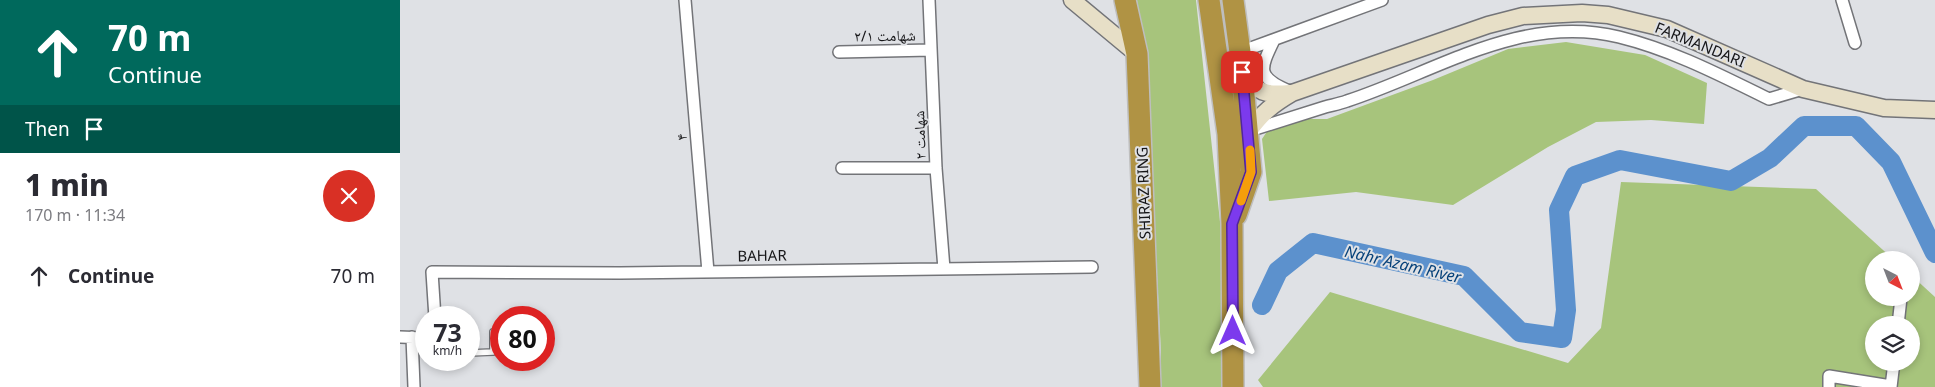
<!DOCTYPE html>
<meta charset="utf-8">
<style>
body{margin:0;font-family:"Noto Sans","Noto Naskh Arabic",sans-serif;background:#f7f7f7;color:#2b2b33;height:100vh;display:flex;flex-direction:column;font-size:19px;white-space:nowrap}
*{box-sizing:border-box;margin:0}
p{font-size:16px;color:#7c7c81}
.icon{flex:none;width:28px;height:28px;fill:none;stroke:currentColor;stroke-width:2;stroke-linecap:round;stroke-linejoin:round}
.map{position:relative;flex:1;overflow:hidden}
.details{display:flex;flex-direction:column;background:#fff;width:400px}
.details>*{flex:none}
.hud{background:#00695c;color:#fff;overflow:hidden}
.needle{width:32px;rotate:138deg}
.fabs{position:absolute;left:1465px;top:251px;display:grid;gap:10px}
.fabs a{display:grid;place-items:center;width:55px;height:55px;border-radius:50%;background:#fff;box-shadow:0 2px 8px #0003;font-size:25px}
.speed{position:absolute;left:15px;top:306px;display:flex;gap:10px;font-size:25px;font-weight:700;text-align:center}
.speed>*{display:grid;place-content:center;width:65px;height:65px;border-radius:50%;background:#fff;box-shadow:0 2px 8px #0003;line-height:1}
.speed small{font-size:12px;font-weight:400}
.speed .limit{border:8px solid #d22;background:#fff;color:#111}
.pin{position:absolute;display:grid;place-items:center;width:42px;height:42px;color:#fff;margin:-21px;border-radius:10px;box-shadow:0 2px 8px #0006}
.me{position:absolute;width:55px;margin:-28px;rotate:0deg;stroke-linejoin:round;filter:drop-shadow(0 0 4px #0008)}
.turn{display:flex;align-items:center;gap:18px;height:105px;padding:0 25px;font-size:22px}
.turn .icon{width:65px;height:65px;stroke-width:2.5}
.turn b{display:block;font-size:35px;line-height:42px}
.then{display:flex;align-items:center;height:48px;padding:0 25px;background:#0003;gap:10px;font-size:19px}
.round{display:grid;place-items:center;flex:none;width:52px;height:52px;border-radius:26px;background:#f7f7f7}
.head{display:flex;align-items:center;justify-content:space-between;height:85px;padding:0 25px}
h1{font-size:30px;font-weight:800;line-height:38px}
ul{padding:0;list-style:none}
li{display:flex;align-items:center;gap:15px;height:75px;padding:0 25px}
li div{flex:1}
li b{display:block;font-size:19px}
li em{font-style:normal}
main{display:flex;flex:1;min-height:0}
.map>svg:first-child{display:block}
.green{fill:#a7c47c;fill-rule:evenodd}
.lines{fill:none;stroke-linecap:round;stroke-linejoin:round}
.river{stroke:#5c91cd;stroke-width:20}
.lane-casing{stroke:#737478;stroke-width:8}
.street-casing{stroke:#737478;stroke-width:14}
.secondary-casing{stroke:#737478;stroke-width:19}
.highway-casing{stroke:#bebebe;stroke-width:24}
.lane{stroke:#fff;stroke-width:5.5}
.street{stroke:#fff;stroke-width:11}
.secondary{stroke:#e7dfc7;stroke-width:16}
.highway{stroke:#b09344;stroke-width:21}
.route-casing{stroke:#51269a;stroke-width:12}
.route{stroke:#7c3aed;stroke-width:9}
.slow{stroke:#f59e0b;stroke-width:9}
.labels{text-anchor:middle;stroke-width:4;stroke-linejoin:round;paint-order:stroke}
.street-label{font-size:15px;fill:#161618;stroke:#dfe1e5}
.water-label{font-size:16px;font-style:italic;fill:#07427a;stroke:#dfe1e5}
</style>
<main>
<section class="details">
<div class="hud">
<div class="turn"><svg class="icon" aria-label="ahead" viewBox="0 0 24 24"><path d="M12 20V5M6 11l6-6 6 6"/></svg><div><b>70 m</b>Continue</div></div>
<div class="then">Then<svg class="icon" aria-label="arrive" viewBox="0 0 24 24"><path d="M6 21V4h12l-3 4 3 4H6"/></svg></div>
</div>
<div class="head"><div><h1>1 min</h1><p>170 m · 11:34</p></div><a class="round" style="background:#d93025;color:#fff"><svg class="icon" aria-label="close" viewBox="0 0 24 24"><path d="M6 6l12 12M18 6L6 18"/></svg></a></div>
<ul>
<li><svg class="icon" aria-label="ahead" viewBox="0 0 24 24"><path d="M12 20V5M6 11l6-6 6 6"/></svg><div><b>Continue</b></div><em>70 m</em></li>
</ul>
</section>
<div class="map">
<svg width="1535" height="387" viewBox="0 0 1535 387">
<rect width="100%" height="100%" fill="#dfe1e5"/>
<path class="green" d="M737,0H796L822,240L821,387H760L761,352L748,98Z
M1166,42L1245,55L1307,83L1304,124L1251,120L1196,122L1148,147L1053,205L956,192L869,201L862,139L868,130L904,119H927L1033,80L1108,49Z
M1221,182L1416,189L1494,260H1474V298H1511V275L1535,297V387H863L858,380L930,292L1168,363L1201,328ZM1474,325H1511V362H1474Z"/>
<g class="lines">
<path class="river" d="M862,305L878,271L913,243L1064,276L1120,332L1162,338L1166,310L1159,210L1175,176L1220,160L1331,181L1370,158L1404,126H1456L1491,162L1535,253"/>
<defs>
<path id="lane" d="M144,330H145
M69,353L93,352V332H101"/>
<path id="street" d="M285,0L308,272
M529,0L536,168L544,269
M1442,0L1455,43
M874,40C860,69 856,77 889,91
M439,52L531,50
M840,52L982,0
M849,131C874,123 899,115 925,107C932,105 939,104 947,101C1036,72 1121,13 1219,37C1272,50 1320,75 1369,99L1403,89
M442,168H536
M35,318L32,272L220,273L692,267
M1498,325L1501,298
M0,337L26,338
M12,337L14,387
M1429,387V376L1491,386
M1491,387L1494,362"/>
<path id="secondary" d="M672,0L737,54
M842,72C859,94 864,95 890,93
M849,131C862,113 873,104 892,93L1088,25L1123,16L1182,13L1208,15L1267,29L1403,89L1484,108L1535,110"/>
<path id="highway" d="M725,0L737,54L750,387
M809,0L828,134L832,224L833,387
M833,0L840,52L851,172L836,215"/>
</defs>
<use href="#lane" class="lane-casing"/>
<use href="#street" class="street-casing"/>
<use href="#secondary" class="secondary-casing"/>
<use href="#highway" class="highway-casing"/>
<use href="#lane" class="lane"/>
<use href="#street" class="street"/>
<use href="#secondary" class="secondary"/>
<use href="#highway" class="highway"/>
</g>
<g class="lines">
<defs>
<path id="route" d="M833,331L832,224L851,172L842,72"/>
</defs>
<use href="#route" class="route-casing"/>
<use href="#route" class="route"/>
<path class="slow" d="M841,201L851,172L850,150"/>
</g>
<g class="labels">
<g class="street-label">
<text transform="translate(485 36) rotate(-1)" y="5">۲/۱ شهامت</text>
<text transform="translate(1300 45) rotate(22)" y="5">FARMANDARI</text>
<text transform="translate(520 135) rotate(-92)" y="5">۲ شهامت</text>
<text transform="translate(282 137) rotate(-95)" y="5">۴</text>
<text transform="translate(744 193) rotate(-92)" y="5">SHIRAZ RING</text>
<text transform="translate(362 256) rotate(-1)" y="5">BAHAR</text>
</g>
<g class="water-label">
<text transform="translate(1003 264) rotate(13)" y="6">Nahr Azam River</text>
</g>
</g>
</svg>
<div class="fabs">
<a><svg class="needle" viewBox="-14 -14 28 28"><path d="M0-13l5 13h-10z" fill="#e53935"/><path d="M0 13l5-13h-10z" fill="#7c7c81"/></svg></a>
<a><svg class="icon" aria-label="layers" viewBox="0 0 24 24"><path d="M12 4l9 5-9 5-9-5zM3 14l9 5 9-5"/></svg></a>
</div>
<div class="speed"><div>73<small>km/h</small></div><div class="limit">80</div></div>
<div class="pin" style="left:842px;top:72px;background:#d93025"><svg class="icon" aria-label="arrive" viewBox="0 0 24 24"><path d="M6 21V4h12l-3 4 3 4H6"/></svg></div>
<svg class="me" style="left:833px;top:331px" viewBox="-20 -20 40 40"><path d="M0-17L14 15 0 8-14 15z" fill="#7c3aed" stroke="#fff" stroke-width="4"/></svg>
</div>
</main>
